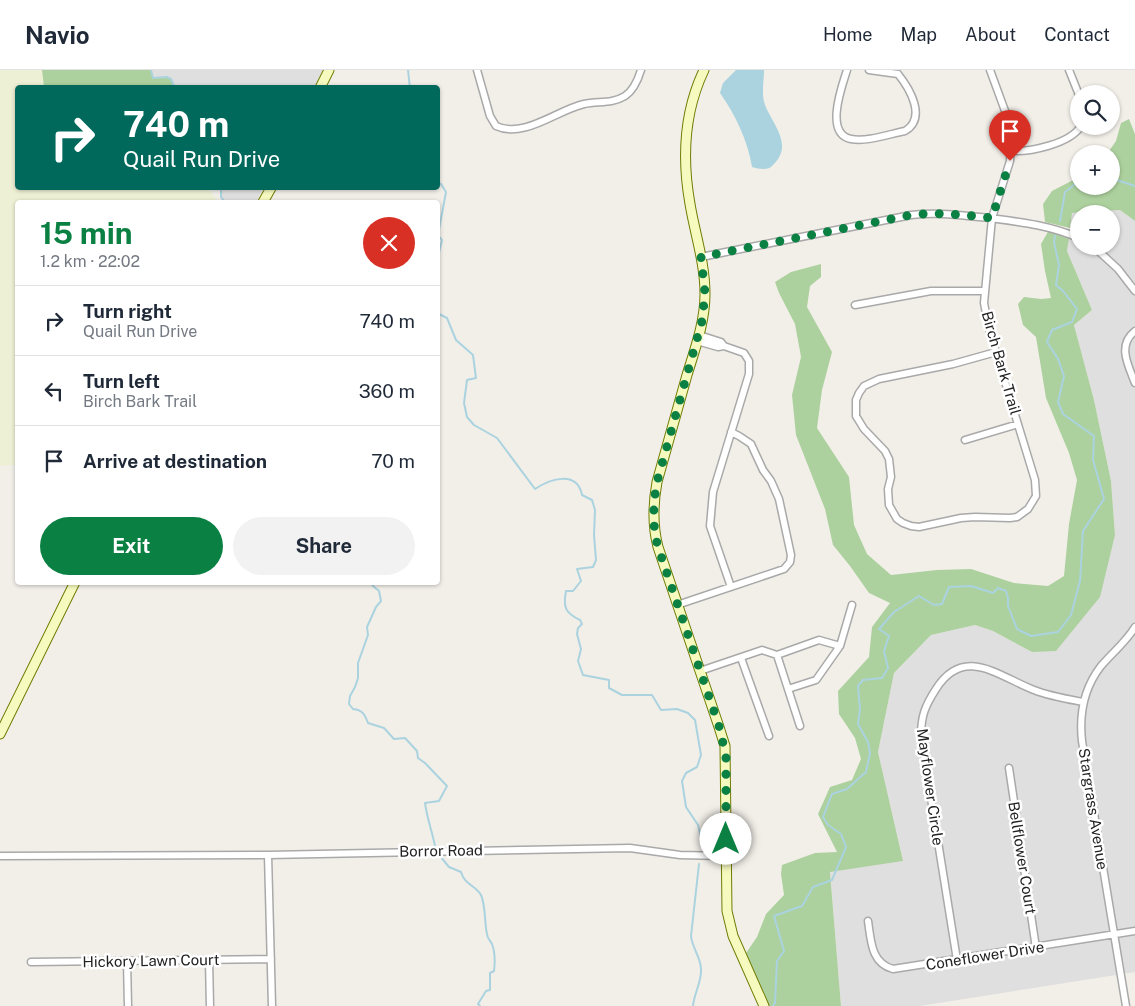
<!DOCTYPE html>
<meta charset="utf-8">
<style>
body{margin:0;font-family:"Public Sans",sans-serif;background:#f2f2f3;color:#1f2937;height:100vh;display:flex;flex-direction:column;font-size:19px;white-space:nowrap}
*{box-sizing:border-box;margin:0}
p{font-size:16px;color:#747a83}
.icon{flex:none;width:28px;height:28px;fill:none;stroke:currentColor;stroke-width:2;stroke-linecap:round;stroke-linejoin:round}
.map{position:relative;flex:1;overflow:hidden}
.panel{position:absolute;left:15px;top:130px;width:425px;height:385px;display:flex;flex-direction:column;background:#fff;border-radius:5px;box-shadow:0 1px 4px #0004}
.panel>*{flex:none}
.top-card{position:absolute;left:15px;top:15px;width:425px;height:105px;border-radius:5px;box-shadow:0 1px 4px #0004;background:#00695c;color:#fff;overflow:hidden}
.tools{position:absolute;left:1070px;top:15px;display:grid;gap:10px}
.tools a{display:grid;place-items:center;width:50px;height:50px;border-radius:50%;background:#fff;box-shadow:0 1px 4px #0004;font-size:25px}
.pin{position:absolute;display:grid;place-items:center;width:42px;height:42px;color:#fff;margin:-51px -21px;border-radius:50% 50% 50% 0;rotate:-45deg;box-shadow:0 0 5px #0007}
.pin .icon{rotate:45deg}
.me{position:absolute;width:55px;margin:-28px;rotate:0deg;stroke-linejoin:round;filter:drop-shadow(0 0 4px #0008)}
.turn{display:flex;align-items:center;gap:18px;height:105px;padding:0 25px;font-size:22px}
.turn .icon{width:65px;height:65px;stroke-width:2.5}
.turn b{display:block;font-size:35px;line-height:42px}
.round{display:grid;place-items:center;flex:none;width:52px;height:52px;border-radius:26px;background:#f2f2f3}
.overview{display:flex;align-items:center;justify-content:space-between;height:85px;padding:0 25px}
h1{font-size:30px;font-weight:700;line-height:38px;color:#0b8043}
.primary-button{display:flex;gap:10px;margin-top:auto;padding:10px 25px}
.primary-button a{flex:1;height:58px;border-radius:30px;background:#0b8043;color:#fff;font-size:20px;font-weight:700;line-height:58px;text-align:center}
.primary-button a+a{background:#f2f2f3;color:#1f2937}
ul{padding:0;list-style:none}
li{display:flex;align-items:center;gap:15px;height:70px;padding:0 25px;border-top:1px solid #e0e1e3}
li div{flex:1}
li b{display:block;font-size:19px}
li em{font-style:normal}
header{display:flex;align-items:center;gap:30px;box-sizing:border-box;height:70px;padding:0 25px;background:#fff;border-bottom:1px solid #e0e1e3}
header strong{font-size:24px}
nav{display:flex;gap:28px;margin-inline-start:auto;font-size:18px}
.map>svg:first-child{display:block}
.residential{fill:#e0dfdf;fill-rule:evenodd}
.farmland{fill:#eef0d5}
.forest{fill:#add19e}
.water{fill:#aad3df}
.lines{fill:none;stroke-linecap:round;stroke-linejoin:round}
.stream{stroke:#aad3df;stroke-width:2}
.street-casing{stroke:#a9a9a9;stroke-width:9}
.secondary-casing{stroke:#707d05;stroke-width:11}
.street{stroke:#fff;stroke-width:6}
.secondary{stroke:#f7fabf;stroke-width:9}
.route{stroke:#0b8043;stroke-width:9;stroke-dasharray:0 16.2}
.labels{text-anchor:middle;stroke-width:5;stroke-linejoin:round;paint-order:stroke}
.street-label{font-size:15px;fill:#222;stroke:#fff}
</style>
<header>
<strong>Navio</strong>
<nav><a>Home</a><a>Map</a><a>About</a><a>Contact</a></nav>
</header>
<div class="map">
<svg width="1135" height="936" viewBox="0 0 1135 936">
<rect width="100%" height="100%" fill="#f2efe9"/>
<path class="residential" d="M151,0H323L314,18L175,17L171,10L153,8Z
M221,118H263L256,132H223L224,131L221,127Z
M1120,140L1135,151V902L920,936H841L830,801L903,791L878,682L894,603L931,565L975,555L993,561L1032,582L1115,465L1111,411L1094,330L1074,255L1092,240L1067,181L1072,143ZM1079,144H1111V176H1079Z"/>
<path class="farmland" d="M0,0H42L44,17L18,18V118H208L218,132H18L17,395L0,396Z"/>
<path class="forest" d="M42,0H151L153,7H167L171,9L175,17H44Z
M1129,49L1135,64V151L1120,140L1072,143L1070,158L1045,152L1043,134L1052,121L1079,107V116H1111V84H1107L1116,71L1121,53Z
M1049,160L1069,168L1067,181L1092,240L1074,255L1094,330L1111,411L1115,465L1100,527L1056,581L1032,582L993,561L975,555L931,565L894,603L878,682L903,791L830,802L841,936H768L746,883L757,867L766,844L784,825L781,804L782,795L815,783L837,782L818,744L830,717L852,710L861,689L855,668L839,644L838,621L869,587L872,557L890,533L869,523L850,496L833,475L825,439L796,365L792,325L801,287L795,254L779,223L775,212L791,202L821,194V207L810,216L807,237L832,282L822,320L817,358L849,407L854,455L867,484L891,505L937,500L971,499L1014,513L1048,516L1064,506L1069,454L1077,410L1069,383L1046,328L1036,267L1023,255L1018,234L1024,227L1041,229L1051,228L1045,201L1041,174Z"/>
<path class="water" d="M736,0H764C764,12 761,23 765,35C773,55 794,75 773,95C768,101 759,99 752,97C748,71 735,44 720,23L723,13Z"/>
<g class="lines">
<path class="stream" d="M151,0L153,8L167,7L171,9L175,18
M408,0L410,18
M1111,108L1135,116
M438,113L441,114L446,122L438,165L442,170L438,187
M221,118V127L224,131H232L233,132
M1060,151L1065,122L1079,111
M438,241L439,244L447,248L456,270L473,285L476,308L467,310L464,333L467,347L474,355L497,368L535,419C550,409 577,400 582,425L592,430L595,440L594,465L596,490L593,497L577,499L581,511L573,521H566C563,537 565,543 580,550L582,554L578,558L577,564L581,579L578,591L583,605L609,610V618L622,625H652L661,640L677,639L688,643L695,650L701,685L697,697L686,703L682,711L686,737L698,755L703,776
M371,512L373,516L379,521L381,531L376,537L367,557L368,565L358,593V608L355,617L350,626L349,634L353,639C363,640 365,645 368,653L384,658L394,669L405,668L417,681L418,688L425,693L447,716L439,731L425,733C427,748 432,761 435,776
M440,786L449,797L461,802C464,814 476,816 481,825C486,837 484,850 487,864C487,868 490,870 492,874C495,882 495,893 494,901L490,903V920L486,921L478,934L480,936
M693,936C694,924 701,913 701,901C702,889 692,878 691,866L699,794
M773,936L775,933L777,891L784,881L774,846L802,836L813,817L832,810L846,777L841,764L828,755L823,747L832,724L847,719L866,702L870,683L868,672L858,654L860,639L858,616L863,610L882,608L888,598L884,581L889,566L879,559L894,542L919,526L934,535L942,534L949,517L971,516L993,523L998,518L1006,521L1008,528V536L1017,559L1031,566L1058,562L1071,545L1080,511L1083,461L1104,429L1093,390L1094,366L1063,344L1058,332L1064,306L1058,289L1047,272L1052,260L1072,252L1077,239L1063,221L1056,215L1059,195L1054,172L1055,166"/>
<defs>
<path id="street" d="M477,0L490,46L496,56C524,69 557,40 584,34C599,31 612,34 625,26C634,20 638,10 641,0
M847,0C842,16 824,64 851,69C868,72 889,64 905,61C927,48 910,19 898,4
M869,0L898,4
M990,0L1008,49L1011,71L1010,91L992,148L984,233L989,259L996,282L1009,325L1035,410L1036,426L1028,439L1017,447L1010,448L975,447L961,448L919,457L911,456L903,453L897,449L889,435L888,419L891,407L889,389L885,381L864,359L856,346V330L859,323L864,316L879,309L953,294L996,282
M1069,0L1079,25
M1011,81C1030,82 1070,74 1081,56
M1093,176L1118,199L1135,221
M701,187L911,145C938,142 962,145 989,148C1020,152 1049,155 1079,168
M855,235L931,221H984
M1135,261C1117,275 1128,295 1135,313
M699,265L721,272L724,276
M697,271L718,277L724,276L744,283L749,291V304L713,422L710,456L731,517
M965,370L1018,354
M677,535L784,499L790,492L791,485L779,429L771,411L763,400L751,374L739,366L731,362
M777,585L800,656
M741,588L769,666
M700,601L762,580L777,585L819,570L840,576
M788,619L816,610L840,576L852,535
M1009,698L1036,878
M268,785L272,936
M0,786L268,785L630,778L680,785L725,786
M868,851C871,871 871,893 893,899L1135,861
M209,890L210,936
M957,890L921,666C921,646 925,636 936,619C964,575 998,606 1034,620C1049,626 1067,629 1083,632
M127,891L128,936
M31,892L271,889
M1126,936L1082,671C1079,644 1084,618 1101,596C1112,583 1126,572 1135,557"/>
<path id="secondary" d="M704,0C684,42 682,89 690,134C695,164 705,193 705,224C705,252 695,279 687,305C677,341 667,376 657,412C653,434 652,454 658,477L719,657L725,676L727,841L733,866L764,936
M320,18L329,0
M263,132L271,118
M0,664L75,512"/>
</defs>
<use href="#street" class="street-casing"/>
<use href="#secondary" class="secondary-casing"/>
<use href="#street" class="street"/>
<use href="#secondary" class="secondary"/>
</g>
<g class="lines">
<path class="route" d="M726,769V686L719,656L658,477C652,455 653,434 657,412L702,251L705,223L701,187L911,145C939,142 965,145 992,148L1010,91"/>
</g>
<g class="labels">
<g class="street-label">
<text transform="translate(1001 293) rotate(74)" y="5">Birch Bark Trail</text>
<text transform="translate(930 717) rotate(82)" y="5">Mayflower Circle</text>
<text transform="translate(1093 739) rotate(81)" y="5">Stargrass Avenue</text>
<text transform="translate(441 781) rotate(-1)" y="5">Borror Road</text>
<text transform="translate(1022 788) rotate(81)" y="5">Bellflower Court</text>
<text transform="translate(985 886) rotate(-9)" y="5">Coneflower Drive</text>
<text transform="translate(151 891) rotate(-1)" y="5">Hickory Lawn Court</text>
</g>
</g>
</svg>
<div class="tools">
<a><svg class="icon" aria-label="search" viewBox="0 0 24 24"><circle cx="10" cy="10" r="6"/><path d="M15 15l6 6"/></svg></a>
<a>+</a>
<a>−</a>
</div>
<div class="pin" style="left:1010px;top:91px;background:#d93025"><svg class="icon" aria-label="arrive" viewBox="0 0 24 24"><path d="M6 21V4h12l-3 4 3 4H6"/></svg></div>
<svg class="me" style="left:726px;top:769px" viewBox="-20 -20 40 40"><circle r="19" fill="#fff"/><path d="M0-13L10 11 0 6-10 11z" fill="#0b8043"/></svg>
<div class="top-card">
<div class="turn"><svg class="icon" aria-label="right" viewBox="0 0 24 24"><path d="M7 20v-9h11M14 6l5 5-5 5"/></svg><div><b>740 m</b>Quail Run Drive</div></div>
</div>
<section class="panel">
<div class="overview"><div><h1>15 min</h1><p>1.2 km · 22:02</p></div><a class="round" style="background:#d93025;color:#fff"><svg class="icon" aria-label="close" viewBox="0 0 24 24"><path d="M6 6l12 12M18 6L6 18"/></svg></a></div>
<ul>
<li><svg class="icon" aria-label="right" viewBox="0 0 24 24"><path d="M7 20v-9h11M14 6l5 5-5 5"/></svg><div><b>Turn right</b><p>Quail Run Drive</p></div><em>740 m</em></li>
<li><svg class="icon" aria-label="left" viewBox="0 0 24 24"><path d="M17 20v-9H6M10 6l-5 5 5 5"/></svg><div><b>Turn left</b><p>Birch Bark Trail</p></div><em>360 m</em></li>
<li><svg class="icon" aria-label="arrive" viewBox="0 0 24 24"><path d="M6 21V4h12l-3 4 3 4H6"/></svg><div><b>Arrive at destination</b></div><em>70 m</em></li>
</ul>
<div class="primary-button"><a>Exit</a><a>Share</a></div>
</section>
</div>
